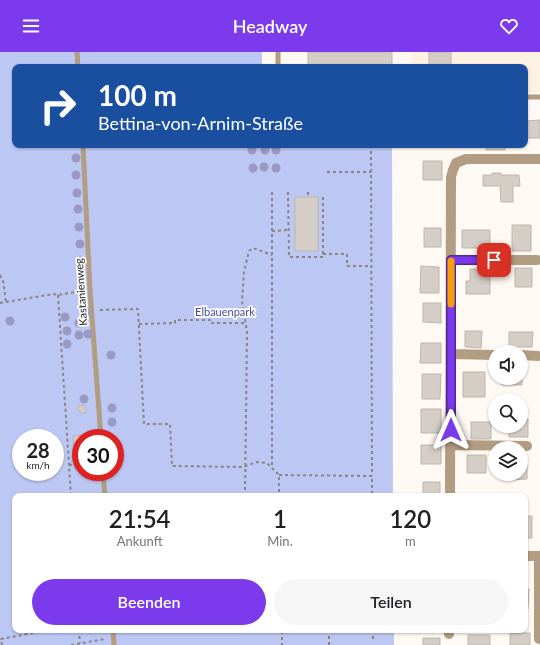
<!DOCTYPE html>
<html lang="de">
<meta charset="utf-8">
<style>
body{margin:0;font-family:Lato,sans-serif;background:#f6f6f6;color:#202124;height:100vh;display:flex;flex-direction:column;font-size:15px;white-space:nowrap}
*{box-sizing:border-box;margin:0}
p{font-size:13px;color:#757577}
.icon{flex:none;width:22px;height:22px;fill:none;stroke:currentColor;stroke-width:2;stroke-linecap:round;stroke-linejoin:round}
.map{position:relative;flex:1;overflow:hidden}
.sheet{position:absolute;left:12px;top:441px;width:516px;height:140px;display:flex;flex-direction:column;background:#fff;border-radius:8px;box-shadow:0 1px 3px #0004}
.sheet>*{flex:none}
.banner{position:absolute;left:12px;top:12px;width:516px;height:84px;border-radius:8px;box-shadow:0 1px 3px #0004;background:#1a4fa0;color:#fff;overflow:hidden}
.controls{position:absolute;left:488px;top:293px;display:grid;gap:8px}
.controls a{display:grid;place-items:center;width:40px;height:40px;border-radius:50%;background:#fff;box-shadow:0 1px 3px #0004;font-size:20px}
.speed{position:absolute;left:12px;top:377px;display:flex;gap:8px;font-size:20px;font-weight:700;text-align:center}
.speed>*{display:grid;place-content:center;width:52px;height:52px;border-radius:50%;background:#fff;box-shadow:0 1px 3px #0004;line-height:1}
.speed small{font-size:10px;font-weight:400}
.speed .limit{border:6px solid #d22;background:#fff;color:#111}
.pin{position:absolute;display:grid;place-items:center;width:34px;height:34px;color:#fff;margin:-17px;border-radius:8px;box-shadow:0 2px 6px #0006}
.me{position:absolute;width:44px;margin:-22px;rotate:0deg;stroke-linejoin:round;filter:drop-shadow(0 0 3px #0008)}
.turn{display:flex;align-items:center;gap:14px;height:84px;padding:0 20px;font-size:18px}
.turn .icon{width:52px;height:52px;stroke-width:2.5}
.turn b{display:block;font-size:28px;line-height:34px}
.eta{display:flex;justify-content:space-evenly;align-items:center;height:68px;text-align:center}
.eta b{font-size:24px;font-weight:600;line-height:28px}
.action{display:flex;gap:8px;margin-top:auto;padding:8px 20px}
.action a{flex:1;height:46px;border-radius:24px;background:#7c3aed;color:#fff;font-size:16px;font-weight:600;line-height:46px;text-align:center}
.action a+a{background:#f6f6f6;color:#202124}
header{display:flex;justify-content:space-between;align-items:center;height:52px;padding:0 20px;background:#7c3aed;color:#fff;font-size:18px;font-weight:600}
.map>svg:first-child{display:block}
.built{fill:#fdf1e2}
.green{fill:#bdc7f4;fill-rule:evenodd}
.building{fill:#d4cec6;stroke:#bcb6ae}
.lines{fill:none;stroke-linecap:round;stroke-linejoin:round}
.path{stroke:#898581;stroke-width:2;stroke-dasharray:3 3;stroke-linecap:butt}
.lane{stroke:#b29c82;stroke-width:5}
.street{stroke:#b29c82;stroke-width:10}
.tree{fill:#999ac4}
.route-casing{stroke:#51269a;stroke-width:10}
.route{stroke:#7c3aed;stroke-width:7}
.slow{stroke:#f59e0b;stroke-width:7}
.labels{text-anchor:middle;stroke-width:3.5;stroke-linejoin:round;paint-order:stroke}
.street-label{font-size:11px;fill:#262421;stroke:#fff}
.park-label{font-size:11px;fill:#454d9e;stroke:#fff}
</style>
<header><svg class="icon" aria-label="menu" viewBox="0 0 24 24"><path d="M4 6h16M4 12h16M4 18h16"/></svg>Headway<svg class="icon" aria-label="heart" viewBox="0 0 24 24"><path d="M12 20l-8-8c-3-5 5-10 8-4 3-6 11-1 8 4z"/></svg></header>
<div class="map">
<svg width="540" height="593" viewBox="0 0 540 593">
<rect width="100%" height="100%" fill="#fff9f3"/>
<path class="built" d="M412,0H540V40H525V15H412Z"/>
<path class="green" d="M0,0H262V15H15V93H392L393,444H15V578H394V593H0ZM21,386H55V420H21ZM81,386H115V420H81Z"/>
<path class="building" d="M308,0H392V15H308Z
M429,0H451V15H429Z
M540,68V86H526V69Z
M421,93H441V94H421Z
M486,93H505V98H486Z
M423,109H442V128H423Z
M492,121H501V123H519L520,134H513V150H501L500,134H483V123H492Z
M295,145H318V199H295Z
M512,173H531V199H512Z
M424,176H441V195H424Z
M462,178H490V196H462Z
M421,214L439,215V241H420Z
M515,216H532V235H515Z
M470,217H490V242H466V229H470Z
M423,251H441V271L423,270Z
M465,279H482L481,296L465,295Z
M509,280H533L532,295H509Z
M421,291H441V311H420Z
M521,317H522V333H502V326H521Z
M463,320H485V345H463Z
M422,322H441L440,347H422Z
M84,353L86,358L85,361H81L78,357L79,354Z
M421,357H441V381H421Z
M521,367H528V385H509V374H521Z
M471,370H491V387H471Z
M84,383V386H81V410H75L73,384Z
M421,393H441V412H421Z
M467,403H486V421H467Z
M521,404V406L527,407V427L511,428V427L506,426L505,422H521Z
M423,430H440V444H423Z
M525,464H532V486H525Z
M525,537H529L528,557H525Z
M510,581H530V593H510Z
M468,583H490V593H468Z
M423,586H440V593H423Z"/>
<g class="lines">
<path class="path" d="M371,93L372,424
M327,120H371
M272,140V414
M288,140L289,205H323V145
M308,140V145
M272,179L289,178
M323,202H347V214H371
M0,223L3,229L6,250
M58,243L71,444
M0,251L53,242L58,243L82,239
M100,258L138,257L144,372H170L172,414L243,415L257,410L267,411L279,423V444
M139,272L175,271V268H210V271H245
M69,413L81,412
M279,423L372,424V444
M245,444L247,280L242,249L244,220L249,199L253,196L272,203
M79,578L80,591
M258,578V580L282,579
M373,578V588
M282,579V593
M2,593L1,587L49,578
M71,593L105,587
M329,593V578"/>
<path class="lane" d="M77,0L78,15
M278,0V15
M525,45H540
M83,93L90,238L101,386
M103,420L105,444
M113,578L114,593"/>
<path class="street" d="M451,208H537
M452,302L495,303
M521,303L538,304
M451,393L527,394
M450,444L451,125L453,118L456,111L466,107H540
M525,504H540
M539,504V587
M449,582V578"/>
</g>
<g class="tree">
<circle cx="252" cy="98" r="4.5"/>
<circle cx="265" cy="98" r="4.5"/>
<circle cx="276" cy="98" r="4.5"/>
<circle cx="76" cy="106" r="4.5"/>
<circle cx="264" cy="115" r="4.5"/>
<circle cx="253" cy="116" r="4.5"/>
<circle cx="276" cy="116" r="4.5"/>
<circle cx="76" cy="123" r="4.5"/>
<circle cx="77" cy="141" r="4.5"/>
<circle cx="78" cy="157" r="4.5"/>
<circle cx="79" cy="175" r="4.5"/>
<circle cx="80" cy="192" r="4.5"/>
<circle cx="81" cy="209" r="4.5"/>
<circle cx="81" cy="227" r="4.5"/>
<circle cx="86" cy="260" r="4.5"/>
<circle cx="65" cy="265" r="4.5"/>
<circle cx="10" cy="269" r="4.5"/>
<circle cx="79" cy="271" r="4.5"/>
<circle cx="67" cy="279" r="4.5"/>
<circle cx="88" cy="282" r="4.5"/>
<circle cx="79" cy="283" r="4.5"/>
<circle cx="67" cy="292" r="4.5"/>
<circle cx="111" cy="303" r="4.5"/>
<circle cx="84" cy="347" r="4.5"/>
<circle cx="112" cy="356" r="4.5"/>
<circle cx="112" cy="370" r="4.5"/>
</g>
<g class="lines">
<defs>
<path id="route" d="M451,378V208H494"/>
</defs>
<use href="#route" class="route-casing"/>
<use href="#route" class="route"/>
<path class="slow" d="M451,209V252"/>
</g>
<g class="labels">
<g class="street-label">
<text transform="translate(81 240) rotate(-94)" y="4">Kastanienweg</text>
</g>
<g class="park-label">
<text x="225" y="264">Elbauenpark</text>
</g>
</g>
</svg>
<div class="controls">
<a><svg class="icon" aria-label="sound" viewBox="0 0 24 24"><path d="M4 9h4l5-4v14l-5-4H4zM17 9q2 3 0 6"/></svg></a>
<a><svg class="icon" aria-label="search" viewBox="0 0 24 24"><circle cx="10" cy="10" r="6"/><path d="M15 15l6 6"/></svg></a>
<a><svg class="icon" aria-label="layers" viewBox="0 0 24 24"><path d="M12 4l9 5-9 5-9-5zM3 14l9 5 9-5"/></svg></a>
</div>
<div class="speed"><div>28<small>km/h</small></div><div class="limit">30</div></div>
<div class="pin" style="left:494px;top:208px;background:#d93025"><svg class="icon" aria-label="arrive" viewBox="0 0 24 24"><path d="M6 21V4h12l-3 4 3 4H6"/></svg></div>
<svg class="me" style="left:451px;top:378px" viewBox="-20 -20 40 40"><path d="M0-17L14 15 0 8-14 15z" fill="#7c3aed" stroke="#fff" stroke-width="4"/></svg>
<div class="banner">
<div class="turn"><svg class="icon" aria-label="right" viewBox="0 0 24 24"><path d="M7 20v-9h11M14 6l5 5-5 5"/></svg><div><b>100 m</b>Bettina-von-Arnim-Straße</div></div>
</div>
<section class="sheet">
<div class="eta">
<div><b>21:54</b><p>Ankunft</p></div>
<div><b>1</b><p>Min.</p></div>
<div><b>120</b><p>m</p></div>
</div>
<div class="action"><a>Beenden</a><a>Teilen</a></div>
</section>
</div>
